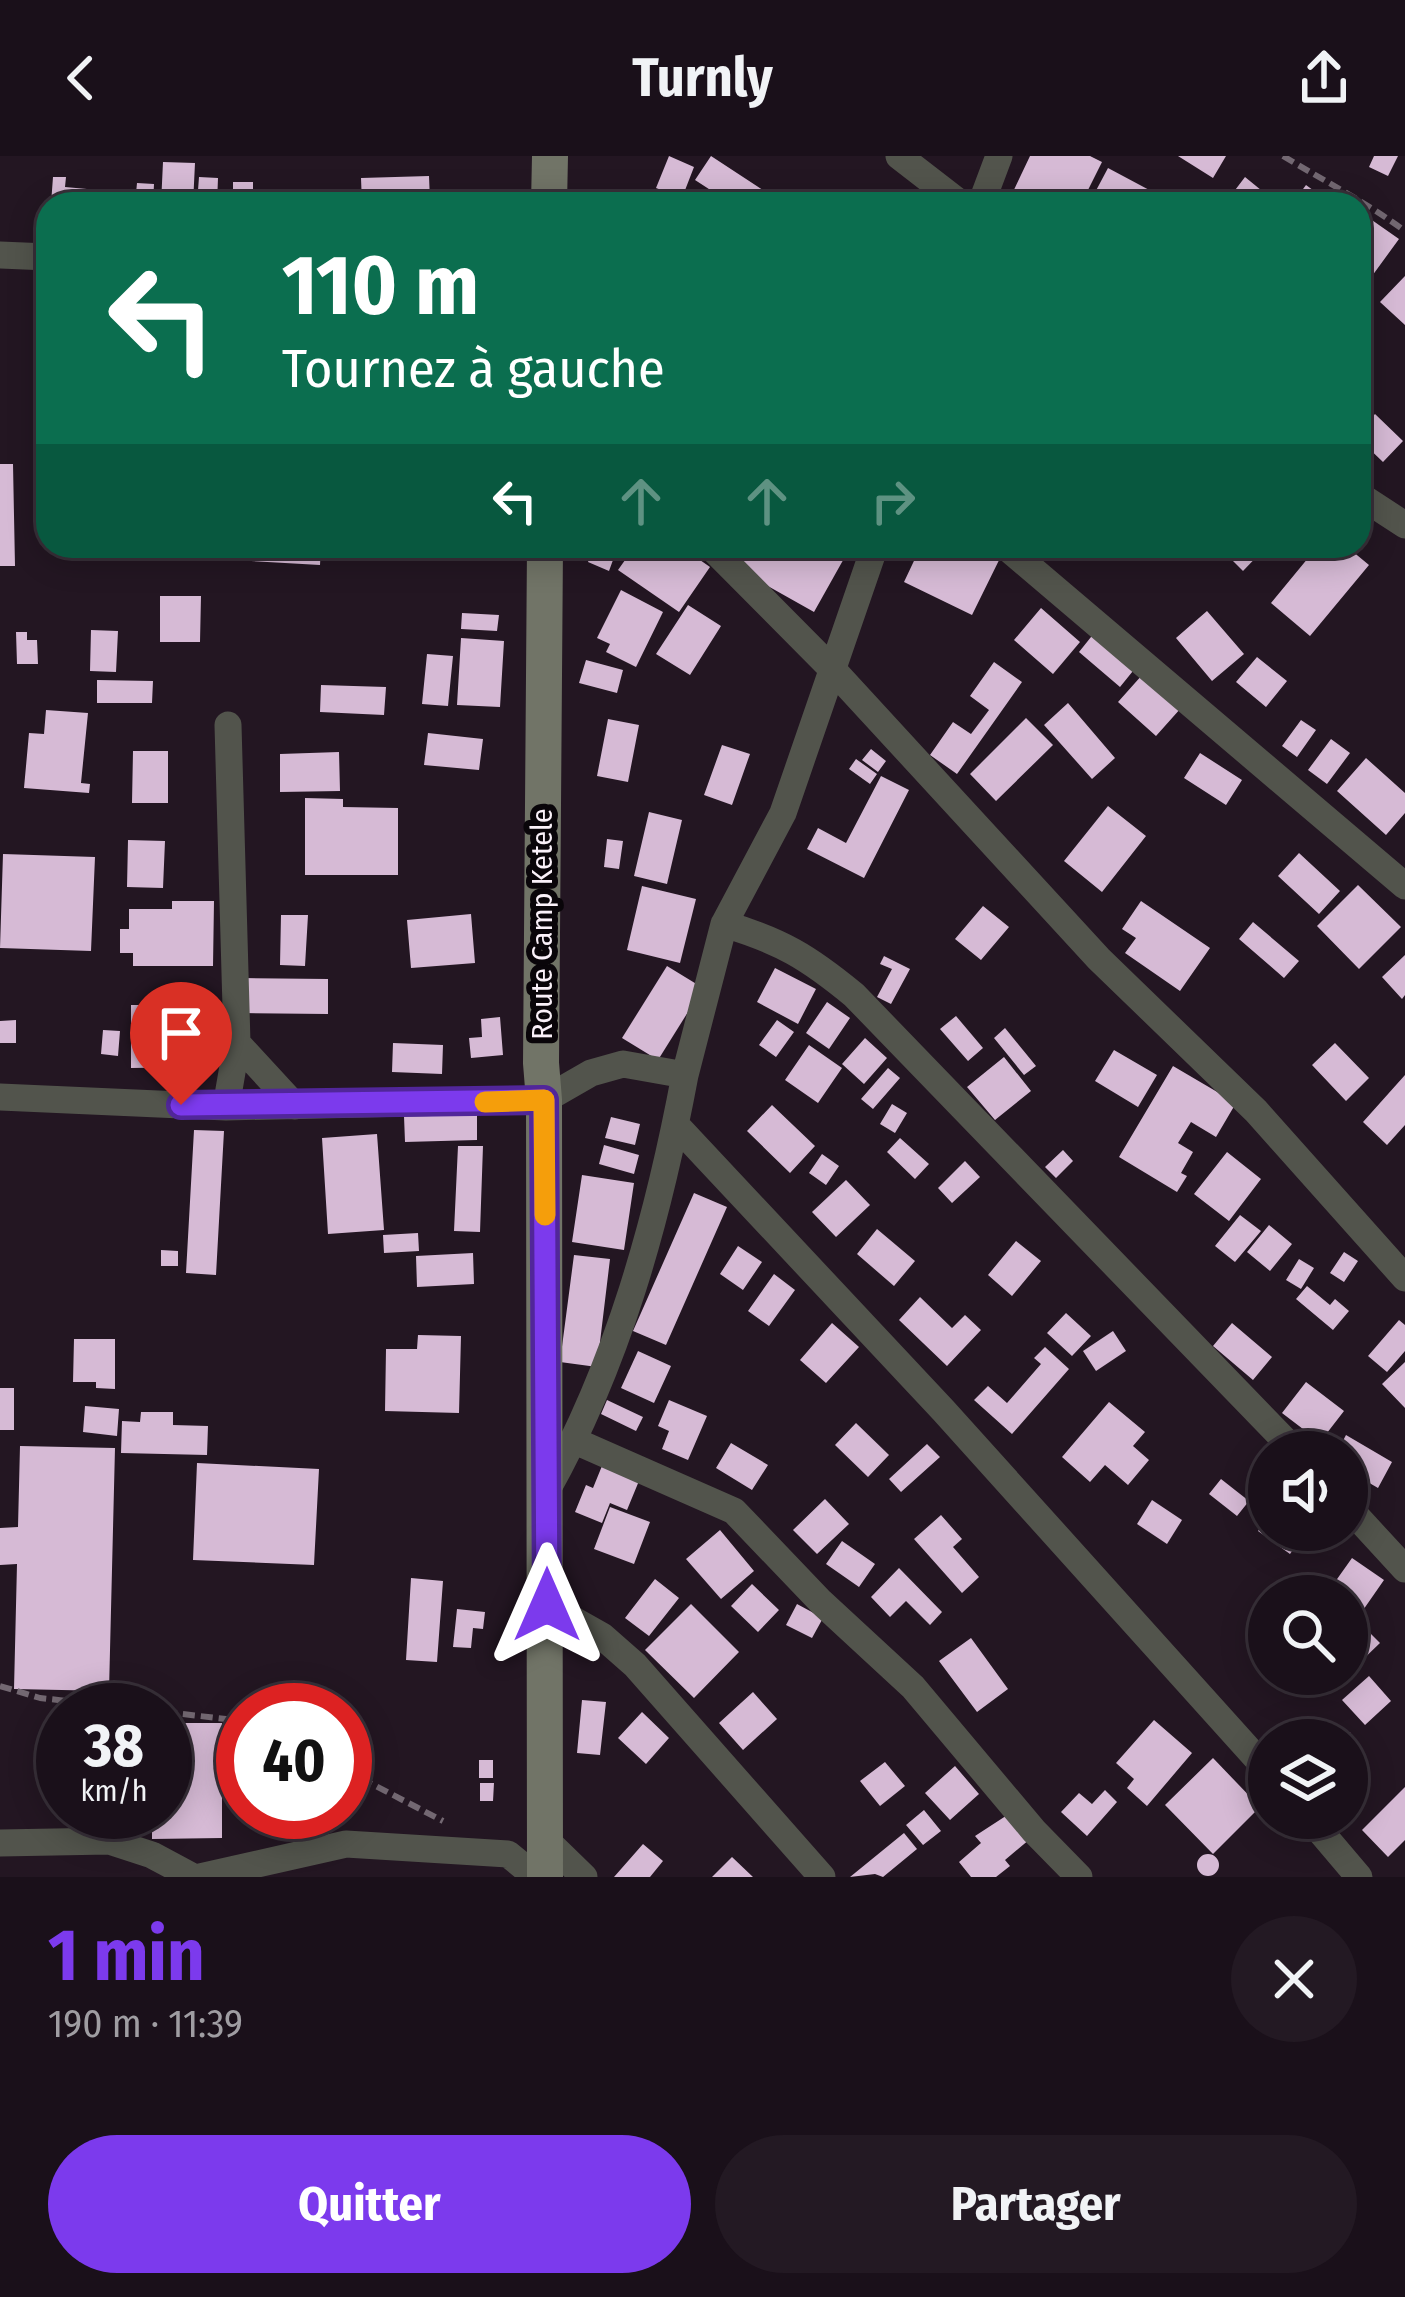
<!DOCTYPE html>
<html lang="fr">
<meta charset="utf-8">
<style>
body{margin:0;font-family:"Fira Sans Condensed",sans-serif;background:#231923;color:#f1f3f6;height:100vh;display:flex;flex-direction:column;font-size:45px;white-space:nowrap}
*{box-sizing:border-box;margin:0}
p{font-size:39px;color:#9f9da2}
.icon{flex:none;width:66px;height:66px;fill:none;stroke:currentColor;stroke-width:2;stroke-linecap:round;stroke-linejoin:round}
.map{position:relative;height:1721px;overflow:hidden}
.sheet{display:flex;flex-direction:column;background:#1a101a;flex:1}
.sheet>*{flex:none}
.banner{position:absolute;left:36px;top:36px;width:1335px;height:366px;border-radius:36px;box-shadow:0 6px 30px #0003,0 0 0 3px #383039;background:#0b6e4f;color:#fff;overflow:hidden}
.controls{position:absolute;left:1248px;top:1275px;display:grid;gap:24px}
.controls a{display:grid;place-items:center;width:120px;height:120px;border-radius:50%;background:#1a101a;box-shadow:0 6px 30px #0003,0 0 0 3px #383039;font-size:60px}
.speed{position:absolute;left:36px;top:1527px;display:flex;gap:24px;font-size:60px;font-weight:700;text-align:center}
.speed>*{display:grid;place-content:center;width:156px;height:156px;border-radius:50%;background:#1a101a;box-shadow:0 6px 30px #0003,0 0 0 3px #383039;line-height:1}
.speed small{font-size:30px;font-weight:400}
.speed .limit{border:18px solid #d22;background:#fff;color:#111}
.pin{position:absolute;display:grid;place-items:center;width:102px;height:102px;color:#fff;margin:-123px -51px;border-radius:50% 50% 50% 0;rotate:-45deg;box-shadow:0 0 12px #0007}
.pin .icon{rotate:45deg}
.me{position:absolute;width:132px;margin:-66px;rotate:0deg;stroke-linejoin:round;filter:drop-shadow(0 0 9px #0008)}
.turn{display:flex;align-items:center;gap:42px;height:252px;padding:0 48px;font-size:54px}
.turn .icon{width:156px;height:156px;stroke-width:2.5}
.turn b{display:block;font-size:84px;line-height:102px}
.lanes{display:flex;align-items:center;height:114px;padding:0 48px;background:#0003;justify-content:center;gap:60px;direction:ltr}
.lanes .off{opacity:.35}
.round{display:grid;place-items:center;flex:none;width:126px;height:126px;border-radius:63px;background:#231923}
.overview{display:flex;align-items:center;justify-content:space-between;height:204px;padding:0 48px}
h1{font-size:72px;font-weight:700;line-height:90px;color:#7c3aed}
.button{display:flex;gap:24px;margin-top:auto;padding:24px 48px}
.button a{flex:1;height:138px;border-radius:72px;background:#7c3aed;color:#fff;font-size:48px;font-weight:700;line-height:138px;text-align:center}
.button a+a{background:#231923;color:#f1f3f6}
header{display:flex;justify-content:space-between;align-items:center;height:156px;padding:0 48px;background:#1a101a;font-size:54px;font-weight:700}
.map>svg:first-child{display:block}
.building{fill:#d6bad5}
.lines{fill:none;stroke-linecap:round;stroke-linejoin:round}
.path{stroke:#736872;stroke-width:6;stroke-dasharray:12 6;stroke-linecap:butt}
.street{stroke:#52544c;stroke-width:27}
.secondary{stroke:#717467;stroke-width:36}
.route-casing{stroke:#51269a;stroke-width:30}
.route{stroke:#7c3aed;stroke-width:21}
.slow{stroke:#f59e0b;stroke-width:21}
.labels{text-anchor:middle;stroke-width:12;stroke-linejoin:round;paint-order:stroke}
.street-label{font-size:30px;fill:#faf1f9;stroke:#090509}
</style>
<header><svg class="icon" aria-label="back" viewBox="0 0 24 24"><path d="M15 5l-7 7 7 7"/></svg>Turnly<svg class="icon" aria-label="share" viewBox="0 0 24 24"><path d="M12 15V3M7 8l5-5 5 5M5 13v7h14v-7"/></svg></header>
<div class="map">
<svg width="1405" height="1721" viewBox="0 0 1405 1721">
<rect width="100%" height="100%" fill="#231622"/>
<path class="building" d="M669,0L694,11L682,42L656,32Z
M711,0L784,48H732L695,24Z
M1030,0H1090L1102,6L1081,48H1032L1012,38Z
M1178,0H1226L1213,22Z
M1374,0H1398L1388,20L1369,11Z
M163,6L195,7L193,48H161Z
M1108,12L1153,36L1147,48H1098L1091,44Z
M429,20L430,45L362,48L361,22Z
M53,21H66L65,31L87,33L86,48H51Z
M199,21L218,22L217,48H197Z
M1245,21L1278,48L1226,46Z
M233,26H253V48H233Z
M137,27L154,28L153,48H135Z
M1306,29L1332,48H1292Z
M1359,55L1399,83L1364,131L1359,128Z
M1405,120V169L1380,146Z
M1375,258L1403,285L1383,306L1359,283V275Z
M0,308H13L15,410H0Z
M252,390H321L320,409L251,405Z
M594,390L617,393L609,415L588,406Z
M635,390H680L710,411L679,456L618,414Z
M748,390H851L814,456L736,412Z
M921,390L952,403L959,390H1006L972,459L904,426Z
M1218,390H1267L1243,415Z
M1318,390H1346L1369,409L1310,480L1271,447Z
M621,434L663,456L636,511L606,496L610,488L597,482Z
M160,440H201L200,486H160Z
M688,449L721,470L690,519L656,498Z
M1041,452L1080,486L1053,518L1014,484Z
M1207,455L1244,498L1212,525L1176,482Z
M462,457L499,459L497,475L461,473Z
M91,474L118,475L116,516L90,515Z
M16,476H27V484H37L38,508H17Z
M1095,476L1137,510L1120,531L1079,496Z
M461,482L504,485L500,551L457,549Z
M427,498L453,500L448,550L422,548Z
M1257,501L1287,525L1266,551L1236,526Z
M586,504L623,514L617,537L579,527Z
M994,506L1022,526L957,618L930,599L953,566L971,578L989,554L970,540Z
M1143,518L1181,552L1156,580L1118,546Z
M97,524L153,525L152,547H97Z
M321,529L386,531L384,559L320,556Z
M1068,547L1115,602L1092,623L1044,569Z
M46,554L88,557L81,627L90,628L89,637L24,632L29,577L44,578Z
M1026,562L1053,589L996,645L970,618Z
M608,563L639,569L628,626L597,620Z
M1301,564L1316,574L1297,601L1282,590Z
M428,577L483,583L479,614L424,609Z
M1331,583L1350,597L1327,628L1308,614Z
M722,589L750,598L732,649L704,639Z
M871,593L886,605L878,616L862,604Z
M133,595H168V647H132Z
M339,596L340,635L280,636V598Z
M1200,597L1242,624L1226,649L1184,622Z
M1366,602L1405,637V657L1386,679L1337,635Z
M856,603L877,618L870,628L849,613Z
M881,620L909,634L864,722L807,693L818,672L846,687Z
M305,642L343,643V651L398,652V719H305Z
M1108,650L1146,680L1102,736L1064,705Z
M649,656L682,664L667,728L634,720Z
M607,683L623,685L619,713L604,711Z
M128,684L165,685L163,732L127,731Z
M1299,697L1340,735L1319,758L1278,720Z
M3,698L95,701L91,795L0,792Z
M1358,729L1401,771L1359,813L1317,770Z
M642,730L696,743L680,807L627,794Z
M172,745H214L213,810H133V797H120V773H129V753H172Z
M1141,745L1210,792L1180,835L1125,797L1136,782L1122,773Z
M983,750L1009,771L981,804L955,783Z
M471,758L475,807L411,812L407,764Z
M281,759H308L305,810L280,809Z
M1253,766L1299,805L1284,822L1239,783Z
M1405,799V839L1402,843L1382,821Z
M884,800L910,813L891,848L877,841L892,813L880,808Z
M667,810L703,832L658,904L622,882Z
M775,812L816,833L798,868L757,846Z
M243,822L328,823V858L242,857Z
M827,846L850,862L829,893L806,877Z
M131,849H157L156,862H186V892L198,893V911L131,912Z
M956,860L983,892L968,905L940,873Z
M500,861L503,899L471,902L469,882L482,881L481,863Z
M16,864V887H0V865Z
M777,864L794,876L776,901L759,889Z
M1005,872L1036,910L1024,919L994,882Z
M103,874L120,875L118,900L101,898Z
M865,882L887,902L864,928L842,908Z
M393,887L443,889L442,918L392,916Z
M1335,887L1369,922L1346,945L1312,909Z
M809,889L842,912L818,947L785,924Z
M1114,894L1157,919L1138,951L1095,925Z
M1004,901L1031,935L995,964L967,931Z
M1173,910L1236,947L1216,981L1191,966L1178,987L1193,996L1181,1017L1187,1020L1177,1036L1119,1001Z
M888,912L900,922L873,953L861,943Z
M1405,919V969L1387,989L1363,966Z
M892,948L907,957L895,977L880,968Z
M772,949L815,990L790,1017L747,975Z
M477,957V984L405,986L404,960Z
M611,961L640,968L635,989L605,982Z
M194,974L224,975L216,1119L186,1117Z
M377,978L384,1074L328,1078L322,982Z
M900,982L929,1008L915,1023L887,996Z
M604,989L639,999L634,1018L599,1008Z
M458,990H483L480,1076L454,1075Z
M1063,994L1073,1005L1056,1022L1045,1011Z
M1227,996L1261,1023L1229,1065L1194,1038Z
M822,998L839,1010L826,1029L809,1017Z
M965,1005L980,1021L952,1047L938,1032Z
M582,1019L634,1027L624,1094L572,1086Z
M846,1024L870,1049L836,1081L812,1056Z
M694,1037L727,1051L666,1189L633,1175Z
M1240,1059L1261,1075L1235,1106L1215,1090Z
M1269,1069L1292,1088L1270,1115L1247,1096Z
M877,1073L915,1105L894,1130L857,1098Z
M418,1077L419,1095L384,1097L383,1079Z
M1016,1085L1041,1105L1012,1140L988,1119Z
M738,1090L762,1106L743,1134L720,1118Z
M161,1094L178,1095V1110H161Z
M1344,1096L1358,1105L1344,1126L1330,1117Z
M473,1097L474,1128L417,1131L416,1100Z
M574,1099L610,1103L597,1211L560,1206Z
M1299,1103L1314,1112L1301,1133L1286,1124Z
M774,1118L795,1134L769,1170L748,1155Z
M1307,1130L1330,1149L1335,1143L1349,1155L1333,1174L1296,1143Z
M920,1141L952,1172L965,1159L981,1174L947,1210L899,1164Z
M1066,1157L1091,1180L1072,1200L1047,1177Z
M1399,1164L1405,1169V1195L1387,1216L1368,1200Z
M832,1167L859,1191L826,1227L800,1204Z
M1232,1167L1272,1201L1253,1224L1213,1190Z
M1113,1175L1126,1195L1096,1215L1083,1195Z
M418,1179L461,1180L459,1257L385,1255L386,1193H417Z
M74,1183H115V1233L96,1232V1226H73Z
M1045,1191L1069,1213L1012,1278L974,1244L988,1230L1007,1247L1041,1208L1034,1202Z
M638,1195L671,1210L654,1247L621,1232Z
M1405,1206V1252L1382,1228Z
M1306,1226L1344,1255L1320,1286L1282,1257Z
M0,1232H14V1274H0Z
M607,1244L643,1261L636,1275L601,1258Z
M669,1244L707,1260L688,1304L662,1293L669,1275L658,1270Z
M1109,1246L1145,1276L1133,1290L1149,1304L1128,1329L1105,1309L1090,1326L1062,1301Z
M85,1250L119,1253L117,1280L83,1276Z
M141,1256H173V1269L208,1270L207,1299L121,1297L122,1265L140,1266Z
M856,1267L889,1299L868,1321L835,1289Z
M1346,1279L1392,1306L1378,1332L1347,1314V1296H1337Z
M731,1287L768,1309L752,1334L716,1312Z
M927,1288L940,1301L901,1336L889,1323Z
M20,1290L115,1292L109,1535L14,1533L17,1408L0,1409V1372L18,1371Z
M604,1305L641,1320L627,1354L610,1347L602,1367L575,1356L586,1329L593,1332Z
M197,1307L319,1313L314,1409L193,1404Z
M1221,1323L1249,1345L1237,1360L1209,1338Z
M825,1343L849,1368L817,1398L793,1374Z
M1152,1344L1182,1364L1167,1388L1137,1368Z
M610,1351L650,1366L634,1408L594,1393Z
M941,1359L962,1383L953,1391L979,1421L962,1437L914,1383Z
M1269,1360V1374H1307L1290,1398L1258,1375Z
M720,1374L754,1415L721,1443L686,1403Z
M842,1385L875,1408L859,1431L826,1408Z
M1352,1402L1384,1424L1352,1470L1347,1467V1440H1325Z
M899,1412L942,1456L930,1469L906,1445L890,1461L871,1441Z
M411,1422L443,1425L437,1506L406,1504Z
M655,1423L679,1442L649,1480L625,1462Z
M752,1428L779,1454L758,1476L731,1450Z
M691,1448L739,1496L694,1542L645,1494Z
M797,1448L823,1462L812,1482L786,1469Z
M457,1453L485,1456L483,1473L473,1472L471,1492L453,1491Z
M1361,1468L1380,1487L1355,1511L1347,1503V1482Z
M971,1482L1008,1533L977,1556L939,1505Z
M1369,1520L1391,1545L1365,1569L1342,1544Z
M753,1536L777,1563L743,1594L719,1567Z
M582,1544L606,1546L600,1599L577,1597Z
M642,1556L669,1582L646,1608L618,1582Z
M1154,1564L1192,1597L1147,1650L1127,1632L1134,1623L1116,1607Z
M165,1567H222V1682L152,1683V1656H165Z
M1350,1576L1361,1613L1347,1618V1584L1327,1583Z
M1213,1602L1260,1651L1213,1698L1165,1649Z
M479,1604H493V1622H479Z
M885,1606L905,1630L880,1650L860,1625Z
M955,1610L979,1638L950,1664L925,1637Z
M480,1627H494L493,1645H480Z
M1405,1631V1684L1388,1701L1362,1674Z
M1105,1634L1117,1646L1087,1680L1061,1656L1079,1637L1092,1648Z
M924,1654L941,1675L923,1689L906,1669Z
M1015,1654L1036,1678L1005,1704L1010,1710L996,1721H971L959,1706L981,1687L975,1680Z
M904,1677L917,1693L883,1721L875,1718L850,1721Z
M643,1688L663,1705L650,1721H614Z
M1197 1709a11 11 0 1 1 22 0a11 11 0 1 1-22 0Z
M732,1701L753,1721H712Z"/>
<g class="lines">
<path class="path" d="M1283,0C1326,26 1364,45 1405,75
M0,1530L40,1542L149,1554
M165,1556L243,1565
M345,1614L443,1665"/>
<path class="street" d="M899,0L961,48
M981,48L999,0
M0,99L48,101
M1359,339L1405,369
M710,390L834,515L1099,803L1256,955L1405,1122
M1005,390L1405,730
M724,768C781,785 808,801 854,839L1296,1296
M237,887L295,950
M0,941L226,951L544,944L591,917L623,908L685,919L724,768L783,657L875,390
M226,951L237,887L228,569
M676,969L943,1254L1269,1616
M575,1285L734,1355L821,1446L913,1531L1034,1675L1079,1721
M546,1336C618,1208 658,1063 685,919
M1347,1350L1405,1413
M547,1449L602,1480L635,1509L822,1721
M1309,1662L1359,1721
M547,1685L584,1721
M0,1687L109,1685L152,1699L193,1721
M200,1721L346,1688L508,1698L536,1721"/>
<path class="secondary" d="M549,48L550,0
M545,390L541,907L544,944L545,1721"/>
</g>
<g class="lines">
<defs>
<path id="route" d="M181,949L544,944L547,1449"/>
</defs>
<use href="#route" class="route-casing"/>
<use href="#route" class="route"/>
<path class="slow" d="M485,946L544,944L545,1059"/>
</g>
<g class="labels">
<g class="street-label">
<text transform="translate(542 768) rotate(-90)" y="10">Route Camp Ketele</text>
</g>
</g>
</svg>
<div class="controls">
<a><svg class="icon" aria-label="sound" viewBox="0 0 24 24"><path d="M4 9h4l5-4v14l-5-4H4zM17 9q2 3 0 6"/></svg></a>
<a><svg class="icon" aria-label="search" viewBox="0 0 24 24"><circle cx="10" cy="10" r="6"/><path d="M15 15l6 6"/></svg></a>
<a><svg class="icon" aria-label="layers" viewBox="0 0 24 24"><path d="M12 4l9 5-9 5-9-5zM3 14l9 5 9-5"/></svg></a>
</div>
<div class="speed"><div>38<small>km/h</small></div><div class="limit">40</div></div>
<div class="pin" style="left:181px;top:949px;background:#d93025"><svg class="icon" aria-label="arrive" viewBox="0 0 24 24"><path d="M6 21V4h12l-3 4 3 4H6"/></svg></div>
<svg class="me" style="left:547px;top:1449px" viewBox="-20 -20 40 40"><path d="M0-17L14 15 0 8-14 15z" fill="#7c3aed" stroke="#fff" stroke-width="4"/></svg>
<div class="banner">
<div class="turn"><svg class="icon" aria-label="left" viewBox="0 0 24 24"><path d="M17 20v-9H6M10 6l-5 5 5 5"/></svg><div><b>110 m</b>Tournez à gauche</div></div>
<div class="lanes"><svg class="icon" aria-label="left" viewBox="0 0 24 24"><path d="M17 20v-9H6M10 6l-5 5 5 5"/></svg><svg class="icon off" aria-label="ahead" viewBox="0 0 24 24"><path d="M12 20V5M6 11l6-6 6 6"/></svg><svg class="icon off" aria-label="ahead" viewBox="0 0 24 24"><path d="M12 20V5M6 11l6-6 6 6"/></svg><svg class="icon off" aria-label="right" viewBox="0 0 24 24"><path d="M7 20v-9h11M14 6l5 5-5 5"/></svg></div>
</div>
</div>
<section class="sheet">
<div class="overview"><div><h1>1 min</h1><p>190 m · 11:39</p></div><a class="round"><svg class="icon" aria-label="close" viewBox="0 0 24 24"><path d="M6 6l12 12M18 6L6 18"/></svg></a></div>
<div class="button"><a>Quitter</a><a>Partager</a></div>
</section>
